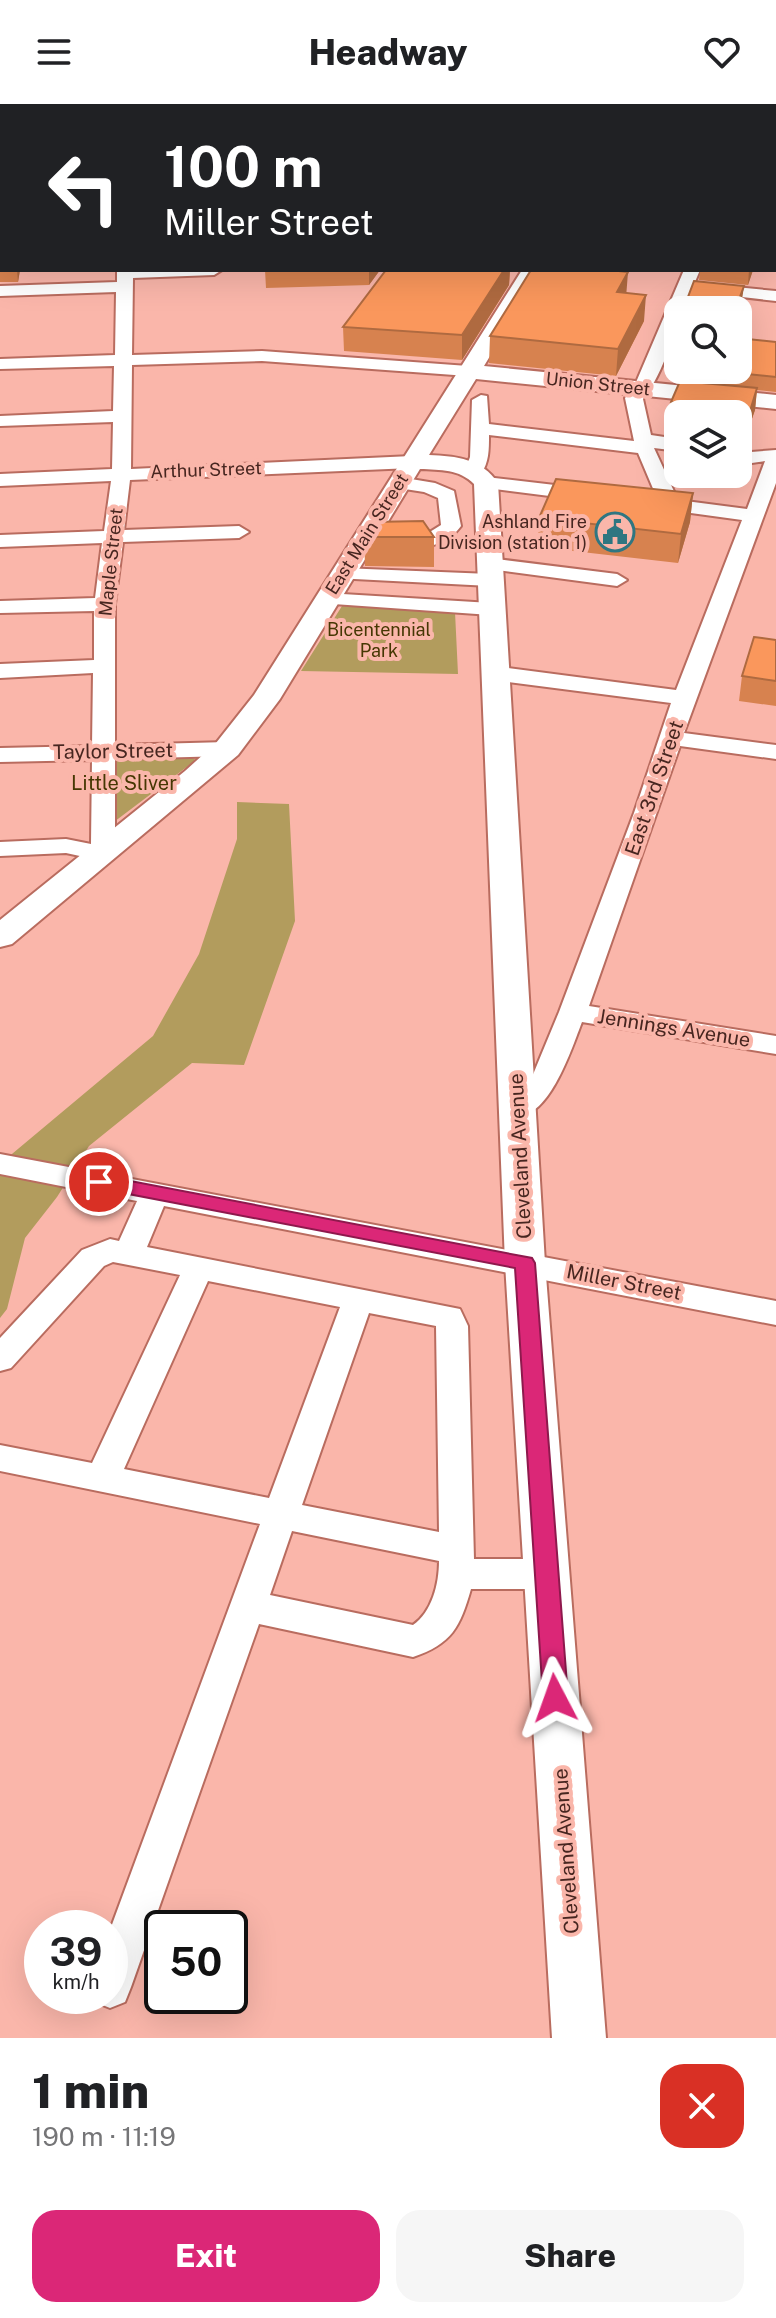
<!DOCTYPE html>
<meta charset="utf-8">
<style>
body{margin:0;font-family:"Public Sans",sans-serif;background:#f6f6f6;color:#202124;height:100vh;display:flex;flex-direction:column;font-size:30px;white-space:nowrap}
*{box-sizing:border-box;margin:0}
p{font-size:26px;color:#757577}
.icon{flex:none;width:44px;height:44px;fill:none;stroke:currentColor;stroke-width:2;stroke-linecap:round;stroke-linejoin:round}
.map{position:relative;height:1934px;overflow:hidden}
.details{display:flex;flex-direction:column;background:#fff;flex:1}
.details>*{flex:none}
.guide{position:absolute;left:0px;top:0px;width:776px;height:168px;box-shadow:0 8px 32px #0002;background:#202124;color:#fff;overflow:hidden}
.controls{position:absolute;left:664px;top:192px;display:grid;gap:16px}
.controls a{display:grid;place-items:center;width:88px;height:88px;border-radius:16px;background:#fff;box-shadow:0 8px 32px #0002;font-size:40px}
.speed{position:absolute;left:24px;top:1806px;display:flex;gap:16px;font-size:40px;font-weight:700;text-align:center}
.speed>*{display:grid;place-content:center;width:104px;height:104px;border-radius:50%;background:#fff;box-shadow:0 8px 32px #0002;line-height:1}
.speed small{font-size:20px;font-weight:400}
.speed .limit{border:4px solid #111;border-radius:12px;background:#fff;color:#111}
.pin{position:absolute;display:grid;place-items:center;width:68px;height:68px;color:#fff;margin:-34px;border:4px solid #fff;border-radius:50%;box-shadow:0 2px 8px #0007}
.me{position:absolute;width:88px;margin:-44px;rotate:356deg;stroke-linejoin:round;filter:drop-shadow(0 0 6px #0008)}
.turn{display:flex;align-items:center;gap:28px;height:168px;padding:0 32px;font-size:36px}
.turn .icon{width:104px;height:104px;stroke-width:2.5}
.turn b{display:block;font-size:56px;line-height:68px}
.round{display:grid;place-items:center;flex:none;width:84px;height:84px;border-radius:24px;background:#f6f6f6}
.overview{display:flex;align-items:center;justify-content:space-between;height:136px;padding:0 32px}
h1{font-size:48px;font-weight:800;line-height:60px}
.primary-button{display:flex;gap:16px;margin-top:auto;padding:16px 32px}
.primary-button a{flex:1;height:92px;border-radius:24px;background:#db2777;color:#fff;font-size:32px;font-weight:800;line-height:92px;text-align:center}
.primary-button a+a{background:#f6f6f6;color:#202124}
header{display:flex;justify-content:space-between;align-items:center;height:104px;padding:0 32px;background:#fff;font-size:36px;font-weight:800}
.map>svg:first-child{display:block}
.green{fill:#b29c5d}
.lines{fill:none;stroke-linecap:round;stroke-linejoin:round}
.minor-casing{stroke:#b96c5f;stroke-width:4}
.major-casing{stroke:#b96c5f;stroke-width:4}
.minor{fill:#fff;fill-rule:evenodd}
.major{fill:#fff;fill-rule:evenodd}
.wall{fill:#d7824f}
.shaded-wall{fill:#af6a40}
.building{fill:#fa975c;stroke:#af6a40;stroke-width:2}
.route{fill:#db2777;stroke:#8e194d;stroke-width:2}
.labels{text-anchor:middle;stroke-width:8;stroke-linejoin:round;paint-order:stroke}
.far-street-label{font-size:18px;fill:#472620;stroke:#fab6aa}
.far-poi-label{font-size:18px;fill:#472620;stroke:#fab6aa;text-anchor:end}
.far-park-label{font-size:18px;fill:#463703;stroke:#fab6aa}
.street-label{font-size:20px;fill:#472620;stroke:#fab6aa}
.park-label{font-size:20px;fill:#463703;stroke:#fab6aa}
</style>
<header><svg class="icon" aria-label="menu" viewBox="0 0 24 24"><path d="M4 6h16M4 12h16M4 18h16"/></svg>Headway<svg class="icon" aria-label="heart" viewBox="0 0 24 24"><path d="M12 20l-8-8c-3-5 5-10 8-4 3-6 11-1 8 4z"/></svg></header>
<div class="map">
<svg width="776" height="1934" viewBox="0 0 776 1934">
<rect width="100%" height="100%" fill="#fab6aa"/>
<path class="green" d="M342,502L455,508L458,570L301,567Z
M186,651L196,656L98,730L99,656Z
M237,698L289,700L295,817L244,961L192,959L89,1042L57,1093L25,1134L7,1205L0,1214V1060L153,932L199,850L237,735Z"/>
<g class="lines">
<defs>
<path id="minor" d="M67,0H82L65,2Z
M180,0H194L178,2Z
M207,0H242L244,2H209Z
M366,0H380L364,2Z
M0,75H2V83H0Z
M774,84H776V92H774Z
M117,166H222L214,171L133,174L132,251L262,247L468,262L477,267L468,272L262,257L132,261L131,365L412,352L421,358L412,364L130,376L124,426L239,422L249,428L239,434L123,438L115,500V641L227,638L235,640L239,645L235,650L227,652L115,655V750L112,755L103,757L66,749L0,752V738L66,735L91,740L92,656L0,658V644L92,642L93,569L0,574V560L94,556V507L0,509V497L95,494L102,439L0,443V431L104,427L111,377L0,382V370L112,365L113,318L0,322V312L113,307L114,262L0,265V255L115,251L116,188L0,192V182L117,178Z
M684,166H700L683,206H678C678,228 658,278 643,295L651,331L678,335V347L654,344L678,396L747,405L765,357L738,361V349L776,346V379L684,629L776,641V655L680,642L589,902L776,932V950L582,918C571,946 547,1023 508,1012L504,1005L532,973L559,908L634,709L671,599L493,576L482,569L493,562L676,586L742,416L647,403L644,399L647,395L657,394L638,349L489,331C489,346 489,358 481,370H467L465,366L470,353L472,296L481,291L487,292L489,320L634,337L625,294L634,283Z
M704,180L776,187V197L698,188L696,185Z
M685,266H703L693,289L684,294L675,289Z
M399,373L435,379L454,387L461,422C446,443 416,448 392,442L389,438L392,434L425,431L441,421L438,394L424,388L392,383L389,379L392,375Z
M486,373L589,385L599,391L589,397L479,383L476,379L479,375Z
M489,454L617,470L627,476L617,482L482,464L479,460L482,456Z
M342,464L490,470L500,476L490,482L335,474L332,470Z
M326,489L491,499L501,505L491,511L319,499L316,495L319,491Z
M0,1050L776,1197V1221L164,1102L147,1143L460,1205L468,1222L474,1455H547L560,1459L565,1470L560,1481L547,1485H471C460,1523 452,1540 413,1553L259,1520L131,1883L125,1898L110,1904L95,1898L93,1892H110V1826L260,1420L0,1367V1341L92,1359L180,1171L113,1158L104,1162L11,1264L0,1267V1234L82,1146L110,1135L119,1137L137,1097L0,1070ZM208,1177L340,1203L269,1394L124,1365ZM369,1209L436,1222L439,1428L302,1401ZM292,1427L439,1457C439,1480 432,1508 413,1521L270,1491Z"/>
<path id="major" d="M522,166H542L484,262L776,291V305L476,275L429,351C457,352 482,355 498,379L545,1159L606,1934H552L505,1159L474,380C459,365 441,366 420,365L280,595L238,651L12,840L0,843V816L185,667L216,639L254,591Z"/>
</defs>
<use href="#minor" class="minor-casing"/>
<use href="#major" class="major-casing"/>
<use href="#minor" class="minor"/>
<use href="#major" class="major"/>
</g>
<path class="wall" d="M414,0H776V83L774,82V2H414Z
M774,117L776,118V161H774Z
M0,120H2V166H20L18,178H0Z
M265,166H380L369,181L266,184Z
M386,166H510L509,181L462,256L344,247L343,223Z
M700,166H753L748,181L699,176Z
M627,189L644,217L616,272L489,259L490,232Z
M688,193L742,196L738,206H687Z
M776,238V288L757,286L755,306L747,329L738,328V310H678V321L669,320L671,298L715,280L717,266Z
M693,389L690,418L678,459L538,443L539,414Z
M364,433H434V463L365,462Z
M776,536V602L739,597L742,572Z"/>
<path class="shaded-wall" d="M17,166H20L18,178Z
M369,166H380L369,181Z
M503,166H510L509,181L462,256V231Z
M749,166H753L748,181Z
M628,168L626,194L617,188Z
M744,182L742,196L738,208V198Z
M646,191L644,217L616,272L618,245Z
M757,284L755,306L747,329L750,307Z
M693,389L690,418L678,459L681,430Z"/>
<path class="building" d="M480,0H776V60H774V2H492V1Z
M774,117L776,118V143H774Z
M0,120H2V158H0Z
M386,166H504L462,231L343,223Z
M531,166H609L628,168L617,188L646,191L618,245L490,232Z
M694,177L744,182L738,198L688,193Z
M738,234L776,238V273L717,267L738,266Z
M680,277L757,284L750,307L671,298Z
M556,375L693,389L681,430L539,414Z
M423,417L434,433H364L373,418Z
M754,533L776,536V577L742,572Z"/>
<path class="route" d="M99,1071L532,1154L535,1159L568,1594L564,1602L555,1605L547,1602L543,1594L515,1164L92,1083L90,1078L92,1073Z"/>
<defs>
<symbol id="civic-ring" viewBox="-11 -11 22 22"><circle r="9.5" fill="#fab6aa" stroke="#2f7681" stroke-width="1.5"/><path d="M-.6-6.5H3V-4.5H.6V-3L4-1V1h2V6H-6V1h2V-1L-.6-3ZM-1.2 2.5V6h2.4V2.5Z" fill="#2f7681"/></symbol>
</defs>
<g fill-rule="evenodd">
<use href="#civic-ring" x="593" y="406" width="44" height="44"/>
</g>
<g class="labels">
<g class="far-street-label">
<text transform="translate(598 280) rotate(6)" y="6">Union Street</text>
<text transform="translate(206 366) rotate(-2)" y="6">Arthur Street</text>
<text transform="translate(367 430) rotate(-58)" y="6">East Main Street</text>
<text transform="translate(111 458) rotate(-84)" y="6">Maple Street</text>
</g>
<g class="far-poi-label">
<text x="587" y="424">Ashland Fire<tspan x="587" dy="21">Division (station 1)</tspan></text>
</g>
<g class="far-park-label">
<text x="379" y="532">Bicentennial<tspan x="379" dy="21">Park</tspan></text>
</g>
<g class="street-label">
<text transform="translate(113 647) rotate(-1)" y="7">Taylor Street</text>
<text transform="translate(654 684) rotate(-71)" y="7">East 3rd Street</text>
<text transform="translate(674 924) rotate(9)" y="7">Jennings Avenue</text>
<text transform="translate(520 1052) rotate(-93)" y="7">Cleveland Avenue</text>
<text transform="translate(624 1178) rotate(11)" y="7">Miller Street</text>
<text transform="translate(566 1747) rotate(-94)" y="7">Cleveland Avenue</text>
</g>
<g class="park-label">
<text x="124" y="686">Little Sliver</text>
</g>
</g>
</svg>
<div class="controls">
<a><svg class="icon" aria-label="search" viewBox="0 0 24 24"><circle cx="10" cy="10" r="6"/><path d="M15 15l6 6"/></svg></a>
<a><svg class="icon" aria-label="layers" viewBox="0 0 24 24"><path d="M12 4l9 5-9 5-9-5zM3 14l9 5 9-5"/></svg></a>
</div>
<div class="speed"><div>39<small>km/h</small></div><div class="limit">50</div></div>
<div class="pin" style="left:99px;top:1078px;background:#d93025"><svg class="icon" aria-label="arrive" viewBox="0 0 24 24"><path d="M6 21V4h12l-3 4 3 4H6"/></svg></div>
<svg class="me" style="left:555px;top:1594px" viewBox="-20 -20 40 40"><path d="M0-17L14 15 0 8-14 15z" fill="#db2777" stroke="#fff" stroke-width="4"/></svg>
<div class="guide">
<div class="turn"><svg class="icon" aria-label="left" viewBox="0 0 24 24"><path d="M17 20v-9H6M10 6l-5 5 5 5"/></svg><div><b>100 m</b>Miller Street</div></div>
</div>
</div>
<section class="details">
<div class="overview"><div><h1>1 min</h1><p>190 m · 11:19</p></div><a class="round" style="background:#d93025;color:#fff"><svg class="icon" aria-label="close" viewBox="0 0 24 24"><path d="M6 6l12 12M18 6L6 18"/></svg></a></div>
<div class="primary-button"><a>Exit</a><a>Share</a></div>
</section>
